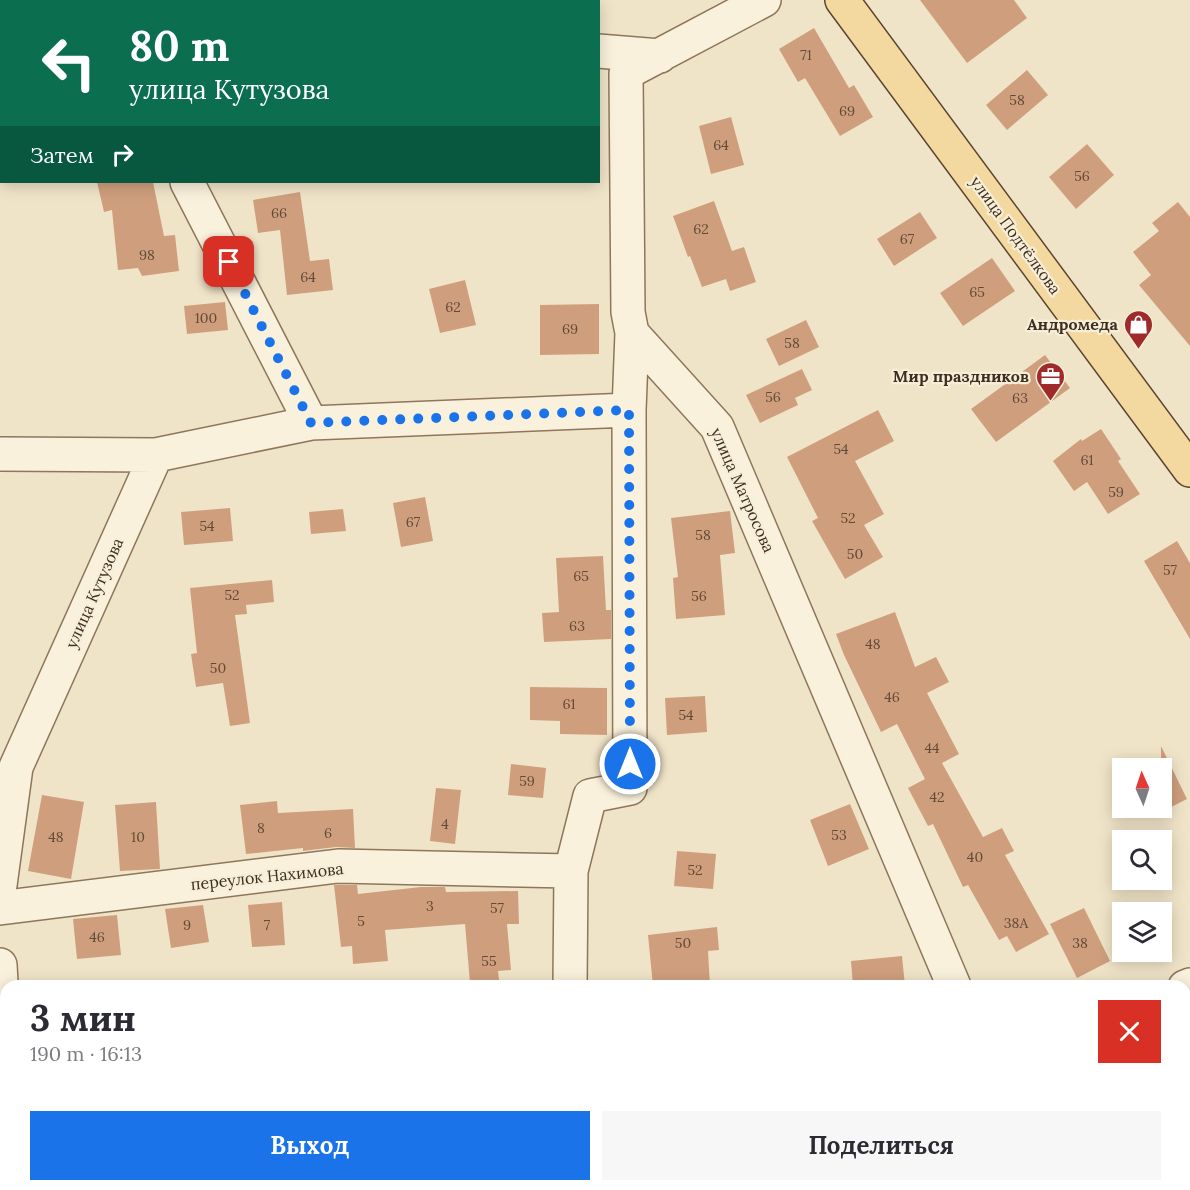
<!DOCTYPE html>
<html lang="ru">
<meta charset="utf-8">
<style>
body{margin:0;font-family:Lora,serif;background:#f7f7f7;color:#2b2b33;height:100vh;display:flex;flex-direction:column;font-size:22px;white-space:nowrap}
*{box-sizing:border-box;margin:0}
p{font-size:20px;color:#7c7c81}
.icon{flex:none;width:33px;height:33px;fill:none;stroke:currentColor;stroke-width:2;stroke-linecap:round;stroke-linejoin:round}
.map{position:relative;flex:1;overflow:hidden}
.sheet{position:absolute;left:0px;top:980px;width:1191px;height:212px;display:flex;flex-direction:column;background:#fff;border-radius:18px 18px 0 0;box-shadow:0 3px 15px #0003}
.sheet>*{flex:none}
.hud{position:absolute;left:0px;top:0px;width:600px;height:183px;box-shadow:0 3px 15px #0003;background:#0b6e4f;color:#fff;overflow:hidden}
.needle{width:39px;rotate:357deg}
.controls{position:absolute;left:1112px;top:758px;display:grid;gap:12px}
.controls a{display:grid;place-items:center;width:60px;height:60px;border-radius:0px;background:#fff;box-shadow:0 3px 15px #0003;font-size:30px}
.pin{position:absolute;display:grid;place-items:center;width:51px;height:51px;color:#fff;margin:-26px;border-radius:12px;box-shadow:0 3px 9px #0006}
.me{position:absolute;width:66px;margin:-33px;rotate:0deg;stroke-linejoin:round;filter:drop-shadow(0 0 4px #0008)}
.turn{display:flex;align-items:center;gap:21px;height:126px;padding:0 30px;font-size:27px}
.turn .icon{width:78px;height:78px;stroke-width:2.5}
.turn b{display:block;font-size:42px;line-height:51px}
.then{display:flex;align-items:center;height:57px;padding:0 30px;background:#0003;gap:12px;font-size:22px}
.round{display:grid;place-items:center;flex:none;width:63px;height:63px;border-radius:0px;background:#f7f7f7}
.head{display:flex;align-items:center;justify-content:space-between;height:102px;padding:0 30px}
h1{font-size:36px;font-weight:700;line-height:45px}
.cta{display:flex;gap:12px;margin-top:auto;padding:12px 30px}
.cta a{flex:1;height:69px;border-radius:0px;background:#1a73e8;color:#fff;font-size:24px;font-weight:700;line-height:69px;text-align:center}
.cta a+a{background:#f7f7f7;color:#2b2b33}
.map>svg:first-child{display:block}
.building{fill:#cf9f7d}
.lines{fill:none;stroke-linecap:round;stroke-linejoin:round}
.minor-casing{stroke:#8d765c;stroke-width:36}
.major-casing{stroke:#5b4430;stroke-width:36}
.minor{stroke:#faf1dc;stroke-width:33}
.major{stroke:#f3d9a0;stroke-width:33}
.route{stroke:#1a73e8;stroke-width:10;stroke-dasharray:0 18}
.labels{text-anchor:middle;stroke-width:4.5;stroke-linejoin:round;paint-order:stroke}
.number-label{font-size:14px;fill:#624a37}
.street-label{font-size:16px;fill:#3d2e20;stroke:#f7eed8}
.poi-label{font-size:16px;font-weight:bold;fill:#3d2e20;stroke:#f7eed8;text-anchor:end}
</style>
<div class="map">
<svg width="1190" height="1190" viewBox="0 0 1190 1190">
<rect width="100%" height="100%" fill="#f0e4c8"/>
<path class="building" d="M920,0H1014L1027,18L967,63Z
M814,28L849,88L854,85L873,117L840,136L805,78L798,82L779,49Z
M1027,70L1048,95L1007,130L986,105Z
M731,117L744,165L711,174L699,126Z
M1087,144L1114,175L1076,209L1049,177Z
M97,182H153L164,236L175,235L179,271L142,276L138,268L118,270L112,210L104,212Z
M300,192L310,261L329,259L333,290L287,295L280,230L258,233L253,200Z
M714,201L732,251L744,247L756,282L730,291L726,279L702,287L690,256L688,257L673,216Z
M1178,202L1190,217V346L1139,285L1151,275L1133,252L1159,231L1152,223Z
M920,212L937,238L894,266L877,239Z
M992,258L1015,291L963,326L940,293Z
M465,280L476,325L440,333L429,289Z
M225,302L228,330L187,334L184,306Z
M599,304V354L540,355V305Z
M806,320L819,347L779,366L766,339Z
M1045,355L1070,388L996,442L971,409Z
M802,369L812,390L795,398L798,405L760,423L746,395Z
M878,410L894,441L855,461L884,514L864,525L883,557L845,579L812,521L818,518L787,457Z
M1101,429L1121,459L1118,461L1140,494L1108,514L1087,482L1074,491L1053,461L1081,439L1082,441Z
M425,497L433,541L401,547L393,503Z
M230,508L233,541L184,545L181,512Z
M343,509L346,531L311,534L309,512Z
M730,511L735,553L720,555L725,615L676,619L673,578L678,577L671,518Z
M1177,541L1190,563V639L1144,561Z
M603,556L606,610H611V639L544,642L542,613L559,612L556,558Z
M272,580L274,602L246,605L247,614L235,615L250,723L230,726L223,683L196,687L191,654L197,653L190,588Z
M895,612L915,667L936,657L949,682L927,693L959,754L942,763L983,837L1002,828L1014,851L1005,855L1049,934L1016,952L1007,936L999,940L968,885L963,887L933,824L928,826L908,788L925,779L897,724L881,732L844,655L836,634Z
M530,687L607,688V735L560,734V721L530,720Z
M705,696L707,732L667,735L665,698Z
M1161,746L1187,799L1161,812Z
M511,764L546,768L543,798L508,795Z
M436,788L461,790L455,844L430,841Z
M42,795L84,802L71,879L28,871Z
M277,801L278,813L353,809L355,848L336,847L303,851V848L246,854L240,805Z
M156,802L160,869L120,871L115,805Z
M850,804L869,849L828,866L810,820Z
M677,851L716,854L713,889L674,886Z
M334,885H357L358,894L421,887H445L446,892L518,891L519,924H507L511,970L498,971L499,980L470,983L465,924L385,930L388,961L353,964L352,946L341,947Z
M282,902L285,945L252,947L248,905Z
M203,905L209,942L171,948L165,909Z
M1084,908L1110,961L1077,978L1050,924Z
M117,915L121,955L77,959L73,919Z
M717,927L719,950L708,951L710,986H653L648,935Z
M902,956L905,986H853L851,961Z"/>
<g class="lines">
<defs>
<path id="minor" d="M102,0L103,2
M500,0V2
M764,0L626,73L628,312L632,333L717,427L954,986
M598,51L660,56
M187,182L311,423
M0,454L156,455L311,423L629,410L632,333
M0,885L16,767L156,455
M0,908L338,866L571,871
M0,965L6,1069
M570,986L571,871L590,796L630,788L629,410
M1185,987L1190,985
M1185,1041L1190,1050
M13,1185V1190
M953,1185V1190
M550,1190L551,1185"/>
<path id="major" d="M842,0L1190,470"/>
</defs>
<use href="#minor" class="minor-casing"/>
<use href="#major" class="major-casing"/>
<use href="#minor" class="minor"/>
<use href="#major" class="major"/>
</g>
<g class="lines">
<path class="route" d="M229,262L311,423L629,410L630,764"/>
</g>
<defs>
<symbol id="shop-pin" viewBox="-11 -11 22 30"><path d="M0 17L-7.5 6A9.5 9.5 0 1 1 7.5 6Z" fill="#9e2a2b" stroke="#f7eed8"/><path d="M-5-2.5h2.3a2.7 3.5 0 0 1 5.4 0H5L5.5 6h-11ZM-1.5-2.5h3a1.5 2.3 0 0 0-3 0Z" fill="#fff"/></symbol>
<symbol id="office-pin" viewBox="-11 -11 22 30"><path d="M0 17L-7.5 6A9.5 9.5 0 1 1 7.5 6Z" fill="#9e2a2b" stroke="#f7eed8"/><path d="M-6-3h4V-5.5h4V-3h4V5H-6ZM-1-4.5V-3h2v-1.5ZM-6 0V1H6V0Z" fill="#fff"/></symbol>
</defs>
<g fill-rule="evenodd">
<use href="#shop-pin" x="1122" y="308" width="33" height="45"/>
<use href="#office-pin" x="1034" y="360" width="33" height="45"/>
</g>
<g class="labels">
<g class="number-label">
<text x="806" y="60">71</text>
<text x="1017" y="105">58</text>
<text x="847" y="116">69</text>
<text x="721" y="150">64</text>
<text x="1082" y="181">56</text>
<text x="279" y="218">66</text>
<text x="701" y="234">62</text>
<text x="907" y="244">67</text>
<text x="147" y="260">98</text>
<text x="308" y="282">64</text>
<text x="977" y="297">65</text>
<text x="453" y="312">62</text>
<text x="206" y="323">100</text>
<text x="570" y="334">69</text>
<text x="792" y="348">58</text>
<text x="773" y="402">56</text>
<text x="1020" y="403">63</text>
<text x="841" y="454">54</text>
<text x="1087" y="465">61</text>
<text x="1116" y="497">59</text>
<text x="848" y="523">52</text>
<text x="413" y="527">67</text>
<text x="207" y="531">54</text>
<text x="703" y="540">58</text>
<text x="855" y="559">50</text>
<text x="1170" y="575">57</text>
<text x="581" y="581">65</text>
<text x="232" y="600">52</text>
<text x="699" y="601">56</text>
<text x="577" y="631">63</text>
<text x="873" y="649">48</text>
<text x="218" y="673">50</text>
<text x="892" y="702">46</text>
<text x="569" y="709">61</text>
<text x="686" y="720">54</text>
<text x="932" y="753">44</text>
<text x="527" y="786">59</text>
<text x="937" y="802">42</text>
<text x="445" y="829">4</text>
<text x="261" y="833">8</text>
<text x="328" y="838">6</text>
<text x="839" y="840">53</text>
<text x="56" y="842">48</text>
<text x="138" y="842">10</text>
<text x="975" y="862">40</text>
<text x="695" y="875">52</text>
<text x="430" y="911">3</text>
<text x="497" y="913">57</text>
<text x="361" y="926">5</text>
<text x="1016" y="928">38А</text>
<text x="187" y="930">9</text>
<text x="267" y="930">7</text>
<text x="97" y="942">46</text>
<text x="683" y="948">50</text>
<text x="1080" y="948">38</text>
<text x="489" y="966">55</text>
</g>
<g class="street-label">
<text transform="translate(1016 235) rotate(54)" y="6">улица Подтёлкова</text>
<text transform="translate(743 490) rotate(66)" y="6">улица Матросова</text>
<text transform="translate(94 593) rotate(-66)" y="6">улица Кутузова</text>
<text transform="translate(267 876) rotate(-6)" y="6">переулок Нахимова</text>
</g>
<g class="poi-label">
<text x="1118" y="330">Андромеда</text>
<text x="1029" y="382">Мир праздников</text>
</g>
</g>
</svg>
<div class="controls">
<a><svg class="needle" viewBox="-14 -14 28 28"><path d="M0-13l5 13h-10z" fill="#e53935"/><path d="M0 13l5-13h-10z" fill="#7c7c81"/></svg></a>
<a><svg class="icon" aria-label="search" viewBox="0 0 24 24"><circle cx="10" cy="10" r="6"/><path d="M15 15l6 6"/></svg></a>
<a><svg class="icon" aria-label="layers" viewBox="0 0 24 24"><path d="M12 4l9 5-9 5-9-5zM3 14l9 5 9-5"/></svg></a>
</div>
<div class="pin" style="left:229px;top:262px;background:#d93025"><svg class="icon" aria-label="arrive" viewBox="0 0 24 24"><path d="M6 21V4h12l-3 4 3 4H6"/></svg></div>
<svg class="me" style="left:630px;top:764px" viewBox="-20 -20 40 40"><circle r="17" fill="#1a73e8" stroke="#fff" stroke-width="3"/><path d="M0-11L8 9 0 5-8 9z" fill="#fff"/></svg>
<div class="hud">
<div class="turn"><svg class="icon" aria-label="left" viewBox="0 0 24 24"><path d="M17 20v-9H6M10 6l-5 5 5 5"/></svg><div><b>80 m</b>улица Кутузова</div></div>
<div class="then">Затем<svg class="icon" aria-label="right" viewBox="0 0 24 24"><path d="M7 20v-9h11M14 6l5 5-5 5"/></svg></div>
</div>
<section class="sheet">
<div class="head"><div><h1>3 мин</h1><p>190 m · 16:13</p></div><a class="round" style="background:#d93025;color:#fff"><svg class="icon" aria-label="close" viewBox="0 0 24 24"><path d="M6 6l12 12M18 6L6 18"/></svg></a></div>
<div class="cta"><a>Выход</a><a>Поделиться</a></div>
</section>
</div>
